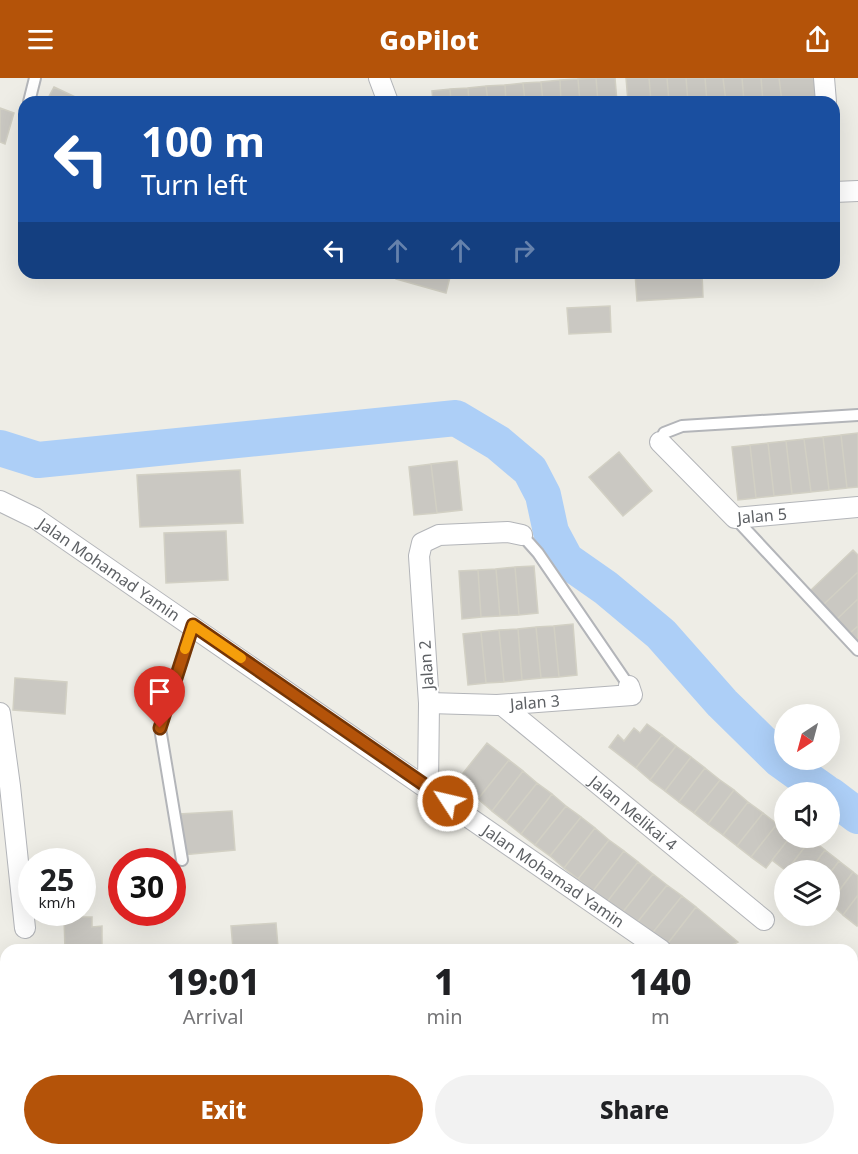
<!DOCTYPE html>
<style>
body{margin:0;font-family:"Noto Sans",sans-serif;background:#f2f2f2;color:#202124;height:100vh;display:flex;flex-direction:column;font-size:22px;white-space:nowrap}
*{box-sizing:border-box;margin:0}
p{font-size:20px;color:#757577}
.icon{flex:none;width:33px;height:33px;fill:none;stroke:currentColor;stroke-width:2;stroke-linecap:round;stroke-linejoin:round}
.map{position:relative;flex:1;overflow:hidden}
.panel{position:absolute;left:0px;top:866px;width:858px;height:212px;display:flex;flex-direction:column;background:#fff;border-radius:18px 18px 0 0;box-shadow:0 6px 24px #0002}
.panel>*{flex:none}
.banner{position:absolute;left:18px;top:18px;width:822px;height:183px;border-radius:18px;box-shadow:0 6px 24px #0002;background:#1a4fa0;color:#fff;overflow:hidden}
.needle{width:39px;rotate:216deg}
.controls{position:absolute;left:774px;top:626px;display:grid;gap:12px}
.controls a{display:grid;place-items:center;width:66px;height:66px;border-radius:50%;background:#fff;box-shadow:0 6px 24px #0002;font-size:30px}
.speed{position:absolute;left:18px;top:770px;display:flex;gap:12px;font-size:30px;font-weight:700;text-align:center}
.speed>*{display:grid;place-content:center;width:78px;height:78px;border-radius:50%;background:#fff;box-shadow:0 6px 24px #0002;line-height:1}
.speed small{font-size:15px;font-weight:400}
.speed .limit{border:9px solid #d22;background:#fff;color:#111}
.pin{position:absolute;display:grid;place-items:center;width:51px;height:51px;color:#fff;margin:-62px -26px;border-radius:50% 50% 50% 0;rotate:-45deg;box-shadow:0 0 6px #0007}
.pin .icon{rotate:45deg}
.me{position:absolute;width:66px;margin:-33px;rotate:305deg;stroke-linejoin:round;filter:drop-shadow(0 0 4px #0008)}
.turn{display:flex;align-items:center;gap:21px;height:126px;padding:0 24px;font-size:27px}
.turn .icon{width:78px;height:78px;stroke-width:2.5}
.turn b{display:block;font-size:42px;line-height:51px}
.lanes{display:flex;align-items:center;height:57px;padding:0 24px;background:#0003;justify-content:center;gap:30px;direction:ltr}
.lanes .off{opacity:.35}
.eta{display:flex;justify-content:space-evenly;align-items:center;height:102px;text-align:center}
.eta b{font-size:36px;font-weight:800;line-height:42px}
.cta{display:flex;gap:12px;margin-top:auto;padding:12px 24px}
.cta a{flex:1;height:69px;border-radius:36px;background:#b45309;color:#fff;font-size:24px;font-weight:800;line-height:69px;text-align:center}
.cta a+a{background:#f2f2f2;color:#202124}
header{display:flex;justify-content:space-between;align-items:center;height:78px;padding:0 24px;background:#b45309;color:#fff;font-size:27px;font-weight:800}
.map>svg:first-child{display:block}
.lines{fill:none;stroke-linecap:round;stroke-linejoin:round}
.river{stroke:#adcff7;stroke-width:36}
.building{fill:#cac8c2;stroke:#d2d0c4;stroke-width:1.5}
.service-casing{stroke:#b3b5b9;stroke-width:14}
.minor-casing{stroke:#b3b5b9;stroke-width:22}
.path{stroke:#9ec4ad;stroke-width:4;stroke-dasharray:6 3;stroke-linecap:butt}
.service{stroke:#fff;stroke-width:10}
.minor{stroke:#fff;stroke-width:20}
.rail-casing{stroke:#b5b6b6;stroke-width:7}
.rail{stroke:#fff;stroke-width:4.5;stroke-dasharray:14;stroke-linecap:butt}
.path-bridge{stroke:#9ec4ad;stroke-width:4;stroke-dasharray:6 3;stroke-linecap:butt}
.route-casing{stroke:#753606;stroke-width:15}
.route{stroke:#b45309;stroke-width:10}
.slow{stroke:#f59e0b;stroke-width:10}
.labels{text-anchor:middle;stroke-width:4.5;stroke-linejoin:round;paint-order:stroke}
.street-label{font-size:16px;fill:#5d6064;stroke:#fff}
</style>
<header><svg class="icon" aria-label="menu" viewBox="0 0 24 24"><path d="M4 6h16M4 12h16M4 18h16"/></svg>GoPilot<svg class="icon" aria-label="share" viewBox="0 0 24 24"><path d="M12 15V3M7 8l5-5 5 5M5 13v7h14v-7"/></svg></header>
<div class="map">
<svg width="858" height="1076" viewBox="0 0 858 1076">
<rect width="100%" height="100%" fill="#eeede6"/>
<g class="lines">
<path class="river" d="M0,370L38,382L456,340L498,365L530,392L543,417L551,454L566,482L606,510L661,556L722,625L779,681L825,714
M830,717L858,738"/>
</g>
<path class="building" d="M596,0L598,24H580L578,1Z
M596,0H615L617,24H598Z
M626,0H649L651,24H628Z
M649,0H667L669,24H651Z
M667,0H686L688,24H669Z
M686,0H705L707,24H688Z
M705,0H723L726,24H707Z
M723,0H742L744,24H726Z
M742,0H761L763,24H744Z
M761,0H779L782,24H763Z
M779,0H817L820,24H782Z
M578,1L580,24H561L560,2Z
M560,2L561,24H543L541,4Z
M541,4L543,24H525L523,5Z
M523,5L525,24H506L505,7Z
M505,7L506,24H488L486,8Z
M486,8L488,24H469L468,10Z
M54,9L86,24H46Z
M468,10L469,24H451L450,11Z
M450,11L451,24H433L432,13Z
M0,30L14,35L5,66L0,64Z
M398,195H451L446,215L396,201Z
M635,195H702L703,219L637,223Z
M610,228L611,254L569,256L567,230Z
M858,355V409L847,410L841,357Z
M841,357L847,410L829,412L823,359Z
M823,359L829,412L811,414L804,361Z
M804,361L811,414L792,416L786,363Z
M786,363L792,416L774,418L768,365Z
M768,365L774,418L756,420L750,367Z
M750,367L756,420L738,422L732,369Z
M619,374L652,413L623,438L589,399Z
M457,383L462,432L437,435L431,386Z
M431,386L437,435L414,437L409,389Z
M240,392L243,445L140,449L137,397Z
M226,453L228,502L166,505L164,455Z
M853,472L858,477V494L823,527L810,513Z
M534,488L538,535L519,537L515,489Z
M515,489L519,537L500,538L496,491Z
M496,491L500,538L481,539L478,492Z
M478,492L481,539L462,541L459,493Z
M858,494V521L837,541L823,527Z
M858,521V548L850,555L837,541Z
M573,546L577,597L559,599L554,548Z
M554,548L559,599L541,600L536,549Z
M858,548V563L850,555Z
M536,549L541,600L522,602L518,551Z
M518,551L522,602L504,604L499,552Z
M499,552L504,604L486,605L481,554Z
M481,554L486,605L468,607L463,556Z
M15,600L67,604L65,636L13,632Z
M647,646L662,657L636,690L609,669L618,657L624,663L634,650L640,655Z
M662,657L676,668L650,702L636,690Z
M487,665L509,682L478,721L456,704Z
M676,668L691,679L665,713L650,702Z
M691,679L705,690L679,724L665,713Z
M509,682L523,693L492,733L478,721Z
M705,690L720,702L694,735L679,724Z
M523,693L537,705L506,744L492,733Z
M720,702L734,712L708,746L694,735Z
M537,705L552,716L521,756L506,744Z
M734,712L748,724L723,757L708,746Z
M552,716L566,728L535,767L521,756Z
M748,724L763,735L737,768L723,757Z
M566,728L581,739L550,778L535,767Z
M232,733L235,772L182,777L179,736Z
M763,735L777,746L751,779L737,768Z
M581,739L595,750L564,790L550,778Z
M777,746L784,752V759H790L766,790L751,779Z
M595,750L609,762L578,801L564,790Z
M790,759H808L811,761L787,792H785L772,782Z
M811,761L825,772L810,792H787Z
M609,762L624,773L593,813L578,801Z
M825,772L839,783L830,795V792H810Z
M624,773L638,784L607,824L593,813Z
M839,783L853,794L830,825V795Z
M638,784L653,796L622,835L607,824Z
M853,794L858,798V817L843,837L830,825Z
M653,796L667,807L636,846L622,835Z
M667,807L682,818L650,858L636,846Z
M858,817V846L857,848L843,837Z
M682,818L696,829L665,869L650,858Z
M696,829L738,864L722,872H668L665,869Z
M64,839H92V849L102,848V872H65Z
M276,845L278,869L233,871L231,848Z
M759,1071H777V1076H731V1074Z"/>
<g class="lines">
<defs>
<path id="service" d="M29,24L35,0
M660,364L664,355L682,348L858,337
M735,440L858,572
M522,457L538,475L629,608
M182,782L160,650L193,547"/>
<g id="minor">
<path d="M379,0L388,24"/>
<path d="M824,0L826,24"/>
<path d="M834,114L858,113"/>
<path id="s1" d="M660,364L735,440L858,429"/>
<path id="s2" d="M0,423L35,440L661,872"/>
<path id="s3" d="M429,625L497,627L632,617L629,608"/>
<path id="s4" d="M502,627L764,842"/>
<path d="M0,635L10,708L25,850"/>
<path d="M428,709L429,625L419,478L422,465L439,457L508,454L522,457"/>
<path d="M852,1056L858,1052"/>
<path d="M820,1076L829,1071"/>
</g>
</defs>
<use href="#service" class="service-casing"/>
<use href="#minor" class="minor-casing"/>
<path class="path" d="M852,917L858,916
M852,931L858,930
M858,1006V1008"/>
<use href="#service" class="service"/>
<use href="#minor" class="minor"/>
<defs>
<path id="rail" d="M852,964L858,963
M852,974L858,973
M0,1068H6
M13,1076L54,1071"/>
</defs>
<use href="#rail" class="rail-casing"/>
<use href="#rail" class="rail"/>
<path class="path-bridge" d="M852,967L856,998H858"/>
</g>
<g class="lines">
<defs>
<path id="route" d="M160,650L193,547L448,723"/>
</defs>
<use href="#route" class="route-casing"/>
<use href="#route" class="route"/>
<path class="slow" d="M185,571L193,547L241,580"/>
</g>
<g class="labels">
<g class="street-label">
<text dy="6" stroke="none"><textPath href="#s1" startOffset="134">Jalan 5</textPath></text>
<text dy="6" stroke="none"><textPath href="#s2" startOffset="129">Jalan Mohamad Yamin</textPath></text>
<text transform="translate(426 587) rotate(-94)" y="6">Jalan 2</text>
<text dy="6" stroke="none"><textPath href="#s3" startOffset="106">Jalan 3</textPath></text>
<text dy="6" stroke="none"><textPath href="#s4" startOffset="170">Jalan Melikai 4</textPath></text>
<text dy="6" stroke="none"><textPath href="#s2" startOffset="669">Jalan Mohamad Yamin</textPath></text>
</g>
</g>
</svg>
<div class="controls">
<a><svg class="needle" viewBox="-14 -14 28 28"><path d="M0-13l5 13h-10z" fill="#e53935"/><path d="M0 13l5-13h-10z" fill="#757577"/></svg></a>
<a><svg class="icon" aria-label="sound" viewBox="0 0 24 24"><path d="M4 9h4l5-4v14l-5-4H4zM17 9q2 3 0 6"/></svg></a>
<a><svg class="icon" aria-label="layers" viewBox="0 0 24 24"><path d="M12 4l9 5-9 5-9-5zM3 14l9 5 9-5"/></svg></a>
</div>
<div class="speed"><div>25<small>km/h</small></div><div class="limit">30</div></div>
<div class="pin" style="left:160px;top:650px;background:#d93025"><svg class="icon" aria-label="arrive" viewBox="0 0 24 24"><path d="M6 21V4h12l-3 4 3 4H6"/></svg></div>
<svg class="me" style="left:448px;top:723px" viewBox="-20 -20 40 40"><circle r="17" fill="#b45309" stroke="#fff" stroke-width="3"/><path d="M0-11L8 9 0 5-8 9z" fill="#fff"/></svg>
<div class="banner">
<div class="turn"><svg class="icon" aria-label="left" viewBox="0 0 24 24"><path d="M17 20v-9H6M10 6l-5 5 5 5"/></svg><div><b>100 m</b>Turn left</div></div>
<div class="lanes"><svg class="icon" aria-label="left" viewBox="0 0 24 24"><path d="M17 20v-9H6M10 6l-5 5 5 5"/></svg><svg class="icon off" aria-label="ahead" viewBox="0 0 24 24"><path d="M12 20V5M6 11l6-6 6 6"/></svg><svg class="icon off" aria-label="ahead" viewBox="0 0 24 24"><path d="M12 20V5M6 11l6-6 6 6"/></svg><svg class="icon off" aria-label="right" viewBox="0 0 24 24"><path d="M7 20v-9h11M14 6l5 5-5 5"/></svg></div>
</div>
<section class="panel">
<div class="eta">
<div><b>19:01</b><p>Arrival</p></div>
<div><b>1</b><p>min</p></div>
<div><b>140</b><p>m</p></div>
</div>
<div class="cta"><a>Exit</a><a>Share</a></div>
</section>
</div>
